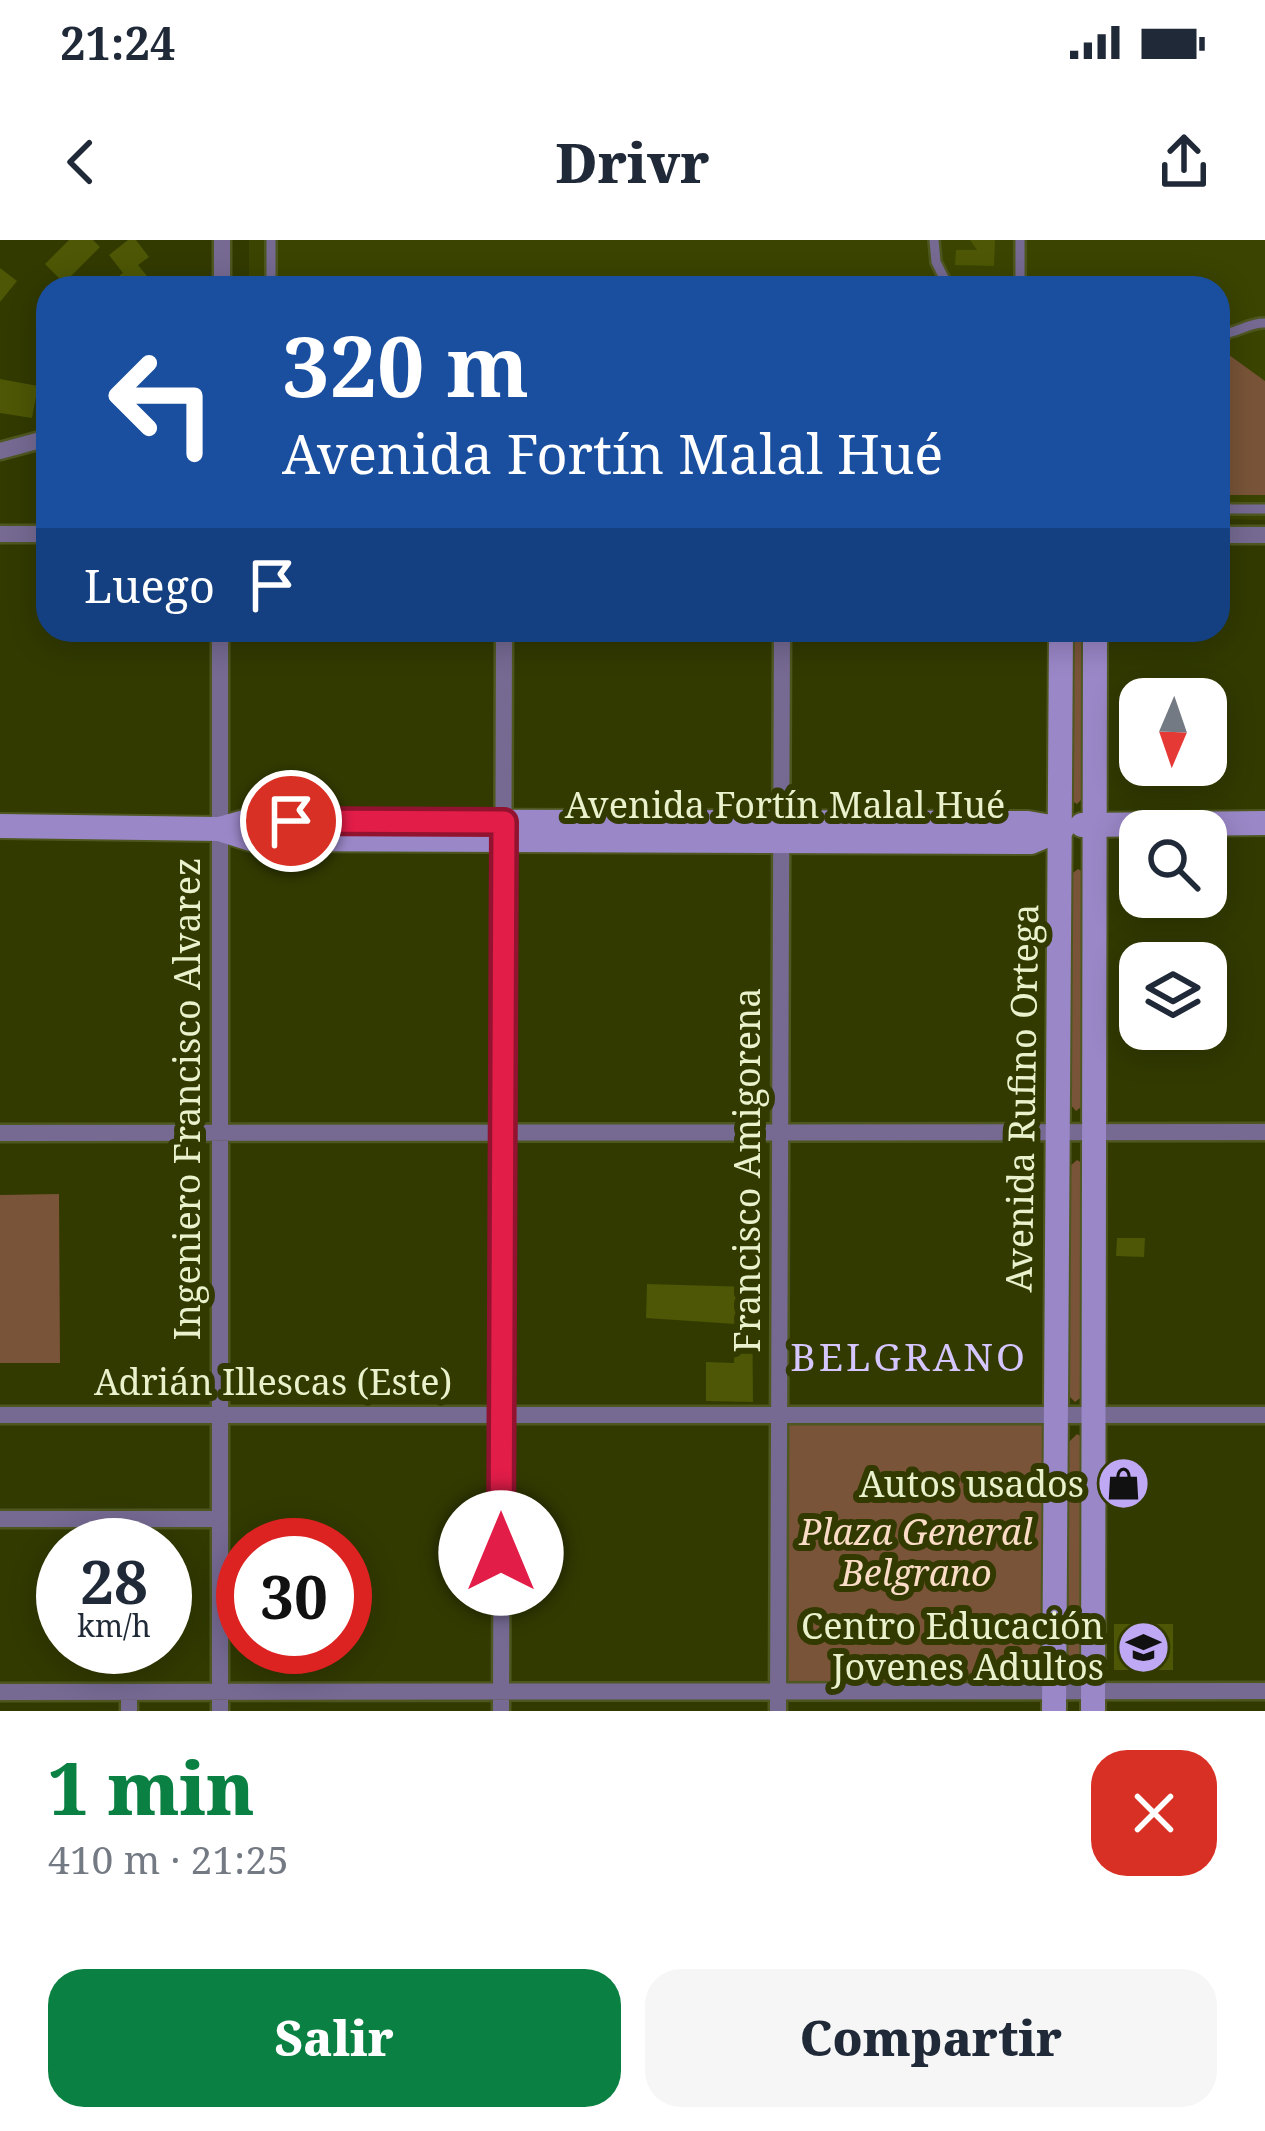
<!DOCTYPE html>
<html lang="es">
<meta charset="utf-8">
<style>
body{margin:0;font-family:"Noto Serif",serif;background:#f6f6f7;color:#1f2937;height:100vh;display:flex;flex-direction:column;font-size:45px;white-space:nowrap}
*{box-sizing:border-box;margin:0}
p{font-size:39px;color:#747a83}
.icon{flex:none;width:66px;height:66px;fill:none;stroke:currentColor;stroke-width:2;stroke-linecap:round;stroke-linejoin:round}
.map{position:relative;height:1471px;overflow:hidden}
.sheet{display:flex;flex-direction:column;background:#fff;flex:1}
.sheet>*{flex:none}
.banner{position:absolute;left:36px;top:36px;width:1194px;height:366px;border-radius:36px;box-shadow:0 6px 30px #0003;background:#1a4fa0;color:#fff;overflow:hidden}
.needle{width:78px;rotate:182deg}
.controls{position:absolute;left:1119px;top:438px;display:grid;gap:24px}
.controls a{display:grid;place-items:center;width:108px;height:108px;border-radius:24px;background:#fff;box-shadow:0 6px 30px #0003;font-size:60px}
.speed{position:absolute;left:36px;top:1278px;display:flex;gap:24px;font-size:60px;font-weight:700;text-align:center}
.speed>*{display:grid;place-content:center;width:156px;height:156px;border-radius:50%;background:#fff;box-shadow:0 6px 30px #0003;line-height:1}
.speed small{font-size:30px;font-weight:400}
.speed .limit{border:18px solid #d22;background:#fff;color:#111}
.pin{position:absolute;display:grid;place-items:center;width:102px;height:102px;color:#fff;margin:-51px;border:6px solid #fff;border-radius:50%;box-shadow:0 3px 12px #0007}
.me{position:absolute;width:132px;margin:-66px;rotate:0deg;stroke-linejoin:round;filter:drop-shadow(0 0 9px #0008)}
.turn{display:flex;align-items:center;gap:42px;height:252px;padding:0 48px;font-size:54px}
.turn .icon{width:156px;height:156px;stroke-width:2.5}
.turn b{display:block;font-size:84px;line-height:102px}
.then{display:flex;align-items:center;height:114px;padding:0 48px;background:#0003;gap:24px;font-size:45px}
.round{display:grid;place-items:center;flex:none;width:126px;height:126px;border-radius:36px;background:#f6f6f7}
.head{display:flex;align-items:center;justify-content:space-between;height:204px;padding:0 48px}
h1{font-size:72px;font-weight:800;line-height:90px;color:#0b8043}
.action{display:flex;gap:24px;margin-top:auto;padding:24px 48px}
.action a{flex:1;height:138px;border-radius:36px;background:#0b8043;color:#fff;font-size:48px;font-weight:800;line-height:138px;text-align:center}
.action a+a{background:#f6f6f7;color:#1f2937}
.status{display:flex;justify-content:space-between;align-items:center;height:84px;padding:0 60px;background:#fff;direction:ltr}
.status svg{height:33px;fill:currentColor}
header{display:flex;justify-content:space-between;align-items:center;height:156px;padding:0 48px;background:#fff;font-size:54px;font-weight:800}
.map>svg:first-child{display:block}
.built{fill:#3b4400}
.green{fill:#795438}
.building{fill:#4d5705}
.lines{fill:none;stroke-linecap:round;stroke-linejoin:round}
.lane-casing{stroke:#4f5721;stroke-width:14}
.street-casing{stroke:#4f5721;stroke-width:21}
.secondary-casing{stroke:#4f5721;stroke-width:28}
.lane{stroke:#766a93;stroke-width:9}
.street{stroke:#766a93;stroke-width:16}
.secondary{stroke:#9a87c7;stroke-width:24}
.route-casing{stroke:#92132f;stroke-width:30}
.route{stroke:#e11d48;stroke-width:21}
.labels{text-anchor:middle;stroke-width:12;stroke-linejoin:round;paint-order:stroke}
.street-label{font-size:36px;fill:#e9f2cd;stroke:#323a00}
.poi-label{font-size:36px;fill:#e9f2cd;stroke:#323a00;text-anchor:end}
.park-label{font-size:36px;font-style:italic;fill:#fbdcc7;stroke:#323a00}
.neighbourhood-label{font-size:39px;letter-spacing:3px;fill:#d6c6ff;stroke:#323a00}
</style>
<div class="status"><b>21:24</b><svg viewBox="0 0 49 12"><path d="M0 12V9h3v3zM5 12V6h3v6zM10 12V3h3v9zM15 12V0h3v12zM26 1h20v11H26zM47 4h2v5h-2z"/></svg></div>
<header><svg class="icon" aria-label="back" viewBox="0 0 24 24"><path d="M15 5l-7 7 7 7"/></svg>Drivr<svg class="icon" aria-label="share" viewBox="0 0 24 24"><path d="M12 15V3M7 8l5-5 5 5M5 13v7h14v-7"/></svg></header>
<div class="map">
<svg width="1265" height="1471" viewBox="0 0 1265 1471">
<rect width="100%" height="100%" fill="#323a00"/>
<path class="built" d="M249,0H1265V280L1218,279V48H249Z"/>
<path class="green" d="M1218,107L1265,141V255H1218Z
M1070,390H1085V556L1077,564L1072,561Z
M1078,629L1083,632L1085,864L1076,871L1069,863V636Z
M1077,920L1082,923L1084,1155L1075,1162L1068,1155L1069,927Z
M59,954L60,1123H0V955Z
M779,1175H1055L1054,1450L778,1451Z
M1077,1194L1082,1197L1081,1435L1076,1437L1068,1429L1069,1202Z"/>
<path class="building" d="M69,0H93L100,7L64,43L45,24Z
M128,0H136L149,17L138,25L147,36L132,48H103L123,33L109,15Z
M970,0H995L994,26L955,25L956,10H977Z
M0,28L17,41L0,62Z
M0,139L38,146L32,178L0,173Z
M1117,998H1145L1144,1017L1116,1016Z
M647,1044L752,1047L753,1162L706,1161V1122L734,1123L735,1084L646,1078Z
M1114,1384H1173V1430H1114Z"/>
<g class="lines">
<defs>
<path id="lane" d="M934,0L936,22L949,48
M1020,0V42L1026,48
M271,48V0
M1218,94C1236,95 1248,82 1265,83
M1218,269H1265"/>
<path id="street" d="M222,48V0
M0,211L48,198
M0,294H48
M1218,295H1265
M0,893L1265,892
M0,1175H1265
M0,1279H220
M0,1452L1265,1451
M129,1471V1452
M220,1471V390
M501,1471L504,390
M778,1471L782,390"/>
<path id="secondary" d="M1082,585L1265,583
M0,586L219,589L251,599L1031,602L1062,589L1028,583L248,581L219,589
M1054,1471L1061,390
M1093,1471L1095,390"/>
</defs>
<use href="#lane" class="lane-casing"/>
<use href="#street" class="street-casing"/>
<use href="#secondary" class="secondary-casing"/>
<use href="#lane" class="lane"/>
<use href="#street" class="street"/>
<use href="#secondary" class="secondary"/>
</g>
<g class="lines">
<defs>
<path id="route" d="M291,581L504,582L501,1313"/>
</defs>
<use href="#route" class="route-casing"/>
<use href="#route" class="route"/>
</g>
<defs>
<symbol id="shop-disc" viewBox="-11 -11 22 22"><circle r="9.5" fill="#bfa9f4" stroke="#323a00"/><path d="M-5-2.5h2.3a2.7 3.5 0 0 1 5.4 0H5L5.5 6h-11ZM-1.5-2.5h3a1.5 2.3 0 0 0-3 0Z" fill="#111"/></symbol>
<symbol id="university-disc" viewBox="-11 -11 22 22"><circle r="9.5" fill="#bfa9f4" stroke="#323a00"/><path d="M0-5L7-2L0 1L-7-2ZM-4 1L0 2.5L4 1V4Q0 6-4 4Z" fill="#111"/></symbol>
</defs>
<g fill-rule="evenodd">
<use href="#shop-disc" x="1094" y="1214" width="59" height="59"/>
<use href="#university-disc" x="1114" y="1378" width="59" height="59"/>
</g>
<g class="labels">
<g class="street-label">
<text x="785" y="578">Avenida Fortín Malal Hué</text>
<text transform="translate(1022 858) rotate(-89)" y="13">Avenida Rufino Ortega</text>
<text transform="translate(187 859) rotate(-90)" y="13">Ingeniero Francisco Alvarez</text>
<text transform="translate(747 930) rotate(-90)" y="13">Francisco Amigorena</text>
<text x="273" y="1155">Adrián Illescas (Este)</text>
</g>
<g class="poi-label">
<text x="1084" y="1257">Autos usados</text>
<text x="1104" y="1399">Centro Educación<tspan x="1104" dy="41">Jovenes Adultos</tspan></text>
</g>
<g class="park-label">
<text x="916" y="1305">Plaza General<tspan x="916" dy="41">Belgrano</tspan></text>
</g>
<g class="neighbourhood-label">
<text x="909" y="1131">BELGRANO</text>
</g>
</g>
</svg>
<div class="controls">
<a><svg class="needle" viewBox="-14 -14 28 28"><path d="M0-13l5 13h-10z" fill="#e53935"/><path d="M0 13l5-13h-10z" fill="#747a83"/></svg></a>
<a><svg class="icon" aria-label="search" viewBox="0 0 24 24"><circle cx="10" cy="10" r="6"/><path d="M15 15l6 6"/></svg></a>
<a><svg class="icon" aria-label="layers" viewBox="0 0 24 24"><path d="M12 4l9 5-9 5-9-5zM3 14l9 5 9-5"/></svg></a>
</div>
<div class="speed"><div>28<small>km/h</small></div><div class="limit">30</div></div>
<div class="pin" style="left:291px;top:581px;background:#d93025"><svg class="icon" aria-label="arrive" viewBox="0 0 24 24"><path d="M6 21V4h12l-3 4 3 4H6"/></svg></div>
<svg class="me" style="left:501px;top:1313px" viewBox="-20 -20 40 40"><circle r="19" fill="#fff"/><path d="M0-13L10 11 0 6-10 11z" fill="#e11d48"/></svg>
<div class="banner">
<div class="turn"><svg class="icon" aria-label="left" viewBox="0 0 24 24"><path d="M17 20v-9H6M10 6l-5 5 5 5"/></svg><div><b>320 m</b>Avenida Fortín Malal Hué</div></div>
<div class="then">Luego<svg class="icon" aria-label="arrive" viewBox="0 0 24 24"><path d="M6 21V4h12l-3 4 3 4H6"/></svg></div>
</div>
</div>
<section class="sheet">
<div class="head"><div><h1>1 min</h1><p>410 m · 21:25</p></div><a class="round" style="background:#d93025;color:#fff"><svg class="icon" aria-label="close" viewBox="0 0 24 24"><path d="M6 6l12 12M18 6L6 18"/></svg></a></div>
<div class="action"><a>Salir</a><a>Compartir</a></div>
</section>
